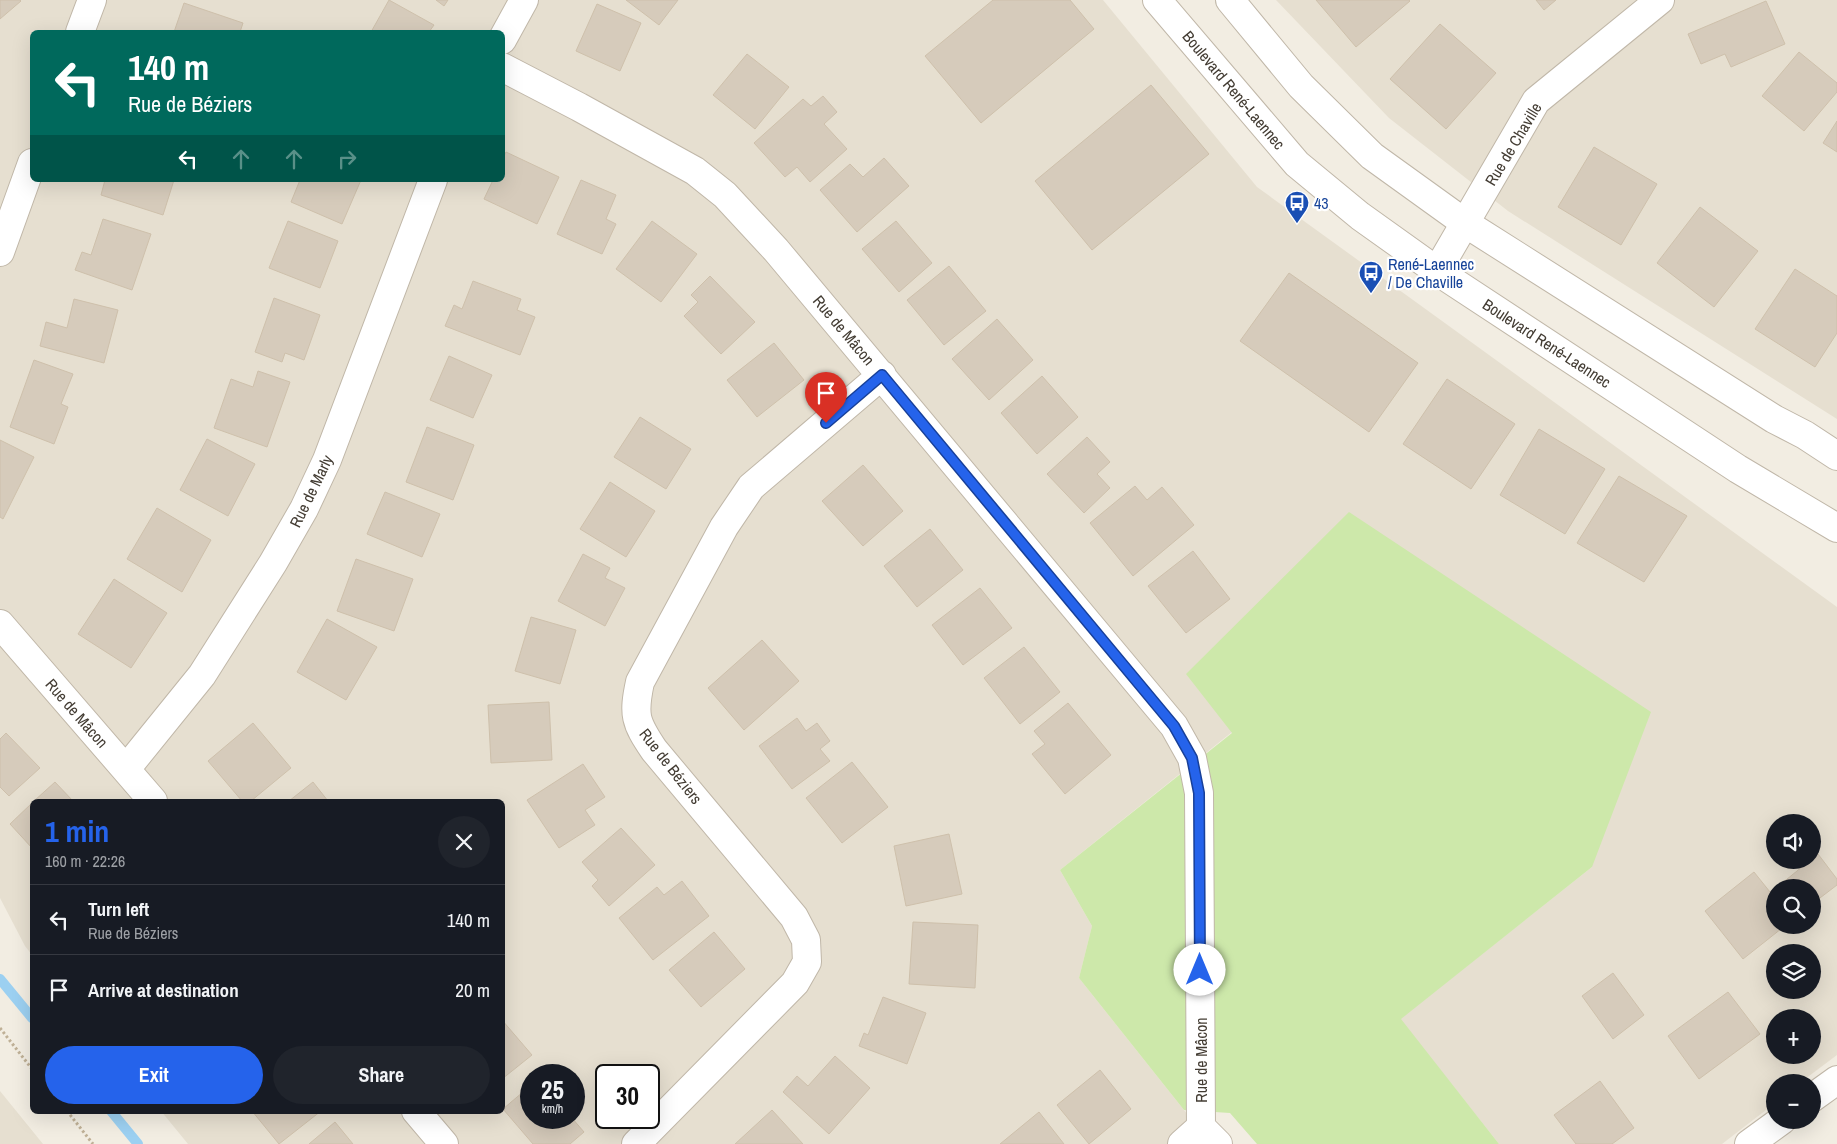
<!DOCTYPE html>
<meta charset="utf-8">
<style>
body{margin:0;font-family:"Archivo Narrow",sans-serif;background:#20242c;color:#f1f3f6;height:100vh;display:flex;flex-direction:column;font-size:19px;white-space:nowrap}
*{box-sizing:border-box;margin:0}
p{font-size:16px;color:#9ea1a6}
.icon{flex:none;width:28px;height:28px;fill:none;stroke:currentColor;stroke-width:2;stroke-linecap:round;stroke-linejoin:round}
.map{position:relative;flex:1;overflow:hidden}
.side{position:absolute;left:30px;top:799px;width:475px;height:315px;display:flex;flex-direction:column;background:#171b24;border-radius:8px;box-shadow:0 5px 20px #0002}
.side>*{flex:none}
.top-card{position:absolute;left:30px;top:30px;width:475px;height:152px;border-radius:8px;box-shadow:0 5px 20px #0002;background:#00695c;color:#fff;overflow:hidden}
.tools{position:absolute;left:1766px;top:814px;display:grid;gap:10px}
.tools a{display:grid;place-items:center;width:55px;height:55px;border-radius:50%;background:#171b24;box-shadow:0 5px 20px #0002;font-size:25px}
.speed{position:absolute;left:520px;top:1064px;display:flex;gap:10px;font-size:25px;font-weight:700;text-align:center}
.speed>*{display:grid;place-content:center;width:65px;height:65px;border-radius:50%;background:#171b24;box-shadow:0 5px 20px #0002;line-height:1}
.speed small{font-size:12px;font-weight:400}
.speed .limit{border:2px solid #111;border-radius:8px;background:#fff;color:#111}
.pin{position:absolute;display:grid;place-items:center;width:42px;height:42px;color:#fff;margin:-51px -21px;border-radius:50% 50% 50% 0;rotate:-45deg;box-shadow:0 0 5px #0007}
.pin .icon{rotate:45deg}
.me{position:absolute;width:55px;margin:-28px;rotate:0deg;stroke-linejoin:round;filter:drop-shadow(0 0 4px #0008)}
.turn{display:flex;align-items:center;gap:18px;height:105px;padding:0 15px;font-size:22px}
.turn .icon{width:65px;height:65px;stroke-width:2.5}
.turn b{display:block;font-size:35px;line-height:42px}
.lanes{display:flex;align-items:center;height:48px;padding:0 15px;background:#0003;justify-content:center;gap:25px;direction:ltr}
.lanes .off{opacity:.35}
.round{display:grid;place-items:center;flex:none;width:52px;height:52px;border-radius:26px;background:#20242c}
.summary{display:flex;align-items:center;justify-content:space-between;height:85px;padding:0 15px}
h1{font-size:30px;font-weight:700;line-height:38px;color:#2563eb}
.action{display:flex;gap:10px;margin-top:auto;padding:10px 15px}
.action a{flex:1;height:58px;border-radius:30px;background:#2563eb;color:#fff;font-size:20px;font-weight:700;line-height:58px;text-align:center}
.action a+a{background:#20242c;color:#f1f3f6}
ul{padding:0;list-style:none}
li{display:flex;align-items:center;gap:15px;height:70px;padding:0 15px;border-top:1px solid #363941}
li div{flex:1}
li b{display:block;font-size:19px}
li em{font-style:normal}
.map>svg:first-child{display:block}
.residential{fill:#e6dfd0;fill-rule:evenodd}
.green{fill:#cde8aa}
.lines{fill:none;stroke-linecap:round;stroke-linejoin:round}
.stream{stroke:#9cd0f1;stroke-width:10}
.building{fill:#d6cbbb;stroke:#cec0ab}
.minor-casing{stroke:#c0b7a8;stroke-width:30}
.tertiary-casing{stroke:#c0b7a8;stroke-width:30}
.path{stroke:#bfb096;stroke-width:3;stroke-dasharray:2.5 2.5;stroke-linecap:butt}
.minor{stroke:#fff;stroke-width:28}
.tertiary{stroke:#fff;stroke-width:28}
.route-casing{stroke:#184099;stroke-width:12}
.route{stroke:#2563eb;stroke-width:9}
.labels{text-anchor:middle;stroke-width:4.5;stroke-linejoin:round;paint-order:stroke}
.street-label{font-size:16px;fill:#433c33;stroke:#fff}
.transit-label{font-size:16px;fill:#164399;stroke:#fff;text-anchor:start}
</style>
<div class="map">
<svg width="1837" height="1144" viewBox="0 0 1837 1144">
<rect width="100%" height="100%" fill="#f2ede2"/>
<path class="residential" d="M0,0H1103L1257,187L1837,607V1055L1801,1082H1775V1103L1722,1144H1499L1400,1019L1592,867L1232,732L1060,870L1092,926L1079,978L1211,1144H188L161,1111H502V801H32V955L25,946L0,898ZM32,32H502V180H32ZM1775,822H1812V860H1775ZM1775,888H1812V925H1775ZM1775,952H1812V990H1775ZM1775,1018H1812V1055H1775ZM531,1075H574V1118H531ZM606,1075H649V1118H606Z
M1276,0H1837V419L1508,211L1389,118Z
M0,1091L43,1144H0Z"/>
<path class="green" d="M1349,512L1651,712L1592,867L1401,1019L1499,1144H1257L1230,1113L1184,1110L1079,978L1092,926L1060,870L1232,733L1186,674Z"/>
<g class="lines">
<path class="stream" d="M0,979L32,1018
M111,1111L138,1144"/>
</g>
<path class="building" d="M0,0H20L21,1L0,19Z
M389,0L434,25L429,32H371Z
M436,0H448L444,6Z
M626,0H678L659,25Z
M993,0H1070L1094,29L981,123L925,56Z
M1316,0H1409L1410,1L1356,47Z
M1536,0H1556L1544,10Z
M1766,1L1785,44L1731,67L1725,54L1701,64L1688,34Z
M184,3L243,23L240,32H174Z
M597,4L641,23L620,71L576,51Z
M1440,24L1496,73L1446,129L1390,79Z
M1799,52L1837,83V92L1804,131L1762,96Z
M747,54L789,87L755,129L713,95Z
M1151,85L1209,154L1092,250L1035,181Z
M823,96L837,112L824,124L847,149L810,182L797,167L785,177L754,143L803,99L811,106Z
M1837,121V152L1823,143Z
M1594,147L1657,184L1621,245L1558,207Z
M506,152L559,177L537,224L484,199L493,180H502V160Z
M884,158L909,186L857,232L820,190L850,164L863,177Z
M105,180L118,181L174,180L163,215L101,195Z
M300,180H361L342,224L291,202Z
M581,180L616,195L606,219L616,224L602,254L557,234Z
M1700,207L1758,251L1714,307L1657,263Z
M103,219L151,234L132,290L75,270L82,252L91,255Z
M288,221L338,241L320,288L269,268Z
M652,221L697,254L661,302L616,269Z
M896,221L932,263L899,292L862,249Z
M949,266L986,311L944,345L907,300Z
M1795,269L1837,296V333L1815,367L1755,329Z
M1289,273L1418,363L1369,432L1240,341Z
M710,276L755,322L721,354L684,316L698,302L691,295Z
M473,281L521,299L517,310L535,317L520,355L445,326L454,305L462,309Z
M274,298L320,315L304,360L285,353L282,362L255,352Z
M74,299L118,310L104,363L40,346L46,322L67,328Z
M997,319L1033,360L989,400L952,359Z
M774,343L804,380L757,417L727,380Z
M449,356L492,375L473,418L430,400Z
M34,360L73,374L61,404L68,407L54,444L10,427Z
M258,371L290,382L267,447L214,428L231,379L253,387Z
M1042,376L1078,417L1037,454L1001,413Z
M1447,379L1515,424L1471,489L1403,444Z
M640,417L691,449L666,489L614,457Z
M427,427L474,445L453,500L406,482Z
M1539,429L1605,469L1565,534L1500,495Z
M1087,437L1110,462L1097,474L1110,488L1084,513L1047,474Z
M207,439L255,464L228,516L180,490Z
M0,440L34,457L3,519L0,517Z
M863,465L903,511L863,546L822,501Z
M1619,476L1687,516L1644,582L1577,543Z
M610,482L655,511L626,557L580,529Z
M1135,486L1147,500L1162,487L1194,525L1133,576L1090,523Z
M385,492L440,514L422,557L367,534Z
M157,508L211,540L182,592L127,559Z
M930,529L963,570L917,607L884,566Z
M1193,551L1230,599L1186,633L1148,586Z
M583,554L610,568L605,578L625,588L605,626L558,601Z
M356,559L413,579L394,631L337,611Z
M114,579L167,613L131,668L78,634Z
M980,588L1012,628L963,665L932,625Z
M531,617L576,630L560,684L515,671Z
M327,619L377,647L346,700L297,672Z
M762,640L799,681L744,730L708,688Z
M1024,647L1060,692L1020,724L984,678Z
M549,702L552,760L491,763L488,705Z
M1068,703L1111,755L1065,794L1032,754L1045,744L1034,731Z
M797,718L806,731L817,723L830,741L820,749L830,761L792,789L759,746Z
M253,723L291,768L251,801H242L208,761Z
M6,733L40,768L9,796L0,787V739Z
M852,762L888,807L842,843L806,798Z
M583,764L605,797L585,810L595,825L559,848L527,800Z
M55,782L73,801H34Z
M313,782L328,801H289Z
M32,803V848L10,824Z
M621,828L655,865L609,906L592,886L598,880L582,862Z
M949,834L962,894L906,906L894,846Z
M1818,854L1837,879V885L1812,904V888H1776Z
M1754,872L1770,892L1775,888V925H1786L1743,959L1705,911Z
M682,881L709,916L653,960L619,918L657,887L664,895Z
M913,922L978,925L975,988L909,984Z
M714,932L745,969L701,1007L669,970Z
M1613,973L1644,1015L1613,1039L1582,996Z
M1728,992L1760,1034L1699,1079L1668,1036Z
M883,997L926,1013L907,1064L859,1046L864,1033L868,1035Z
M502,1020L532,1055L502,1079Z
M835,1056L870,1088L829,1134L783,1092L797,1076L808,1086Z
M1100,1070L1131,1109L1089,1144L1057,1105Z
M1600,1081L1634,1128L1612,1144H1576L1554,1115Z
M530,1086L531,1118H572L584,1132L570,1144H533L503,1109Z
M772,1110L803,1144H735Z
M252,1111H321L279,1144Z
M1039,1112L1064,1144H1000Z
M335,1122L353,1144H309Z"/>
<g class="lines">
<defs>
<path id="minor" d="M80,32L92,0
M502,40L524,0
M502,67L579,107L695,171L725,195L776,250L1174,726L1192,758L1199,793L1201,1127L1182,1144
M0,252L32,163
M1437,271L1536,101L1660,0
M0,624L153,801
M126,769L202,675L273,563L304,509L327,460L433,180
M416,1111L444,1144
M1201,1127L1218,1144
M636,1144L795,983L807,962L806,940L794,917L654,750C635,722 633,715 640,682L724,527L751,487L882,375"/>
<path id="tertiary" d="M1157,0L1297,164L1360,216L1437,271L1738,469L1837,528
M1230,0L1301,86L1372,156L1465,223L1774,419L1805,435L1837,456
M1812,1098L1837,1080
M1749,1144L1782,1120"/>
</defs>
<use href="#minor" class="minor-casing"/>
<use href="#tertiary" class="tertiary-casing"/>
<path class="path" d="M0,1028L32,1069
M67,1111L93,1144"/>
<use href="#minor" class="minor"/>
<use href="#tertiary" class="tertiary"/>
</g>
<g class="lines">
<defs>
<path id="route" d="M826,423L882,375L1174,726L1192,758L1199,793L1200,970"/>
</defs>
<use href="#route" class="route-casing"/>
<use href="#route" class="route"/>
</g>
<defs>
<symbol id="bus-pin" viewBox="-11 -11 22 30"><path d="M0 17L-7.5 6A9.5 9.5 0 1 1 7.5 6Z" fill="#1a4fb4" stroke="#fff"/><path d="M-5-6H5V4H4V6H2V4H-2V6H-4V4H-5ZM-3.5-4V0h7V-4ZM-3.5 1.2v1.5H-2V1.2ZM2 1.2v1.5H3.5V1.2Z" fill="#fff"/></symbol>
</defs>
<g fill-rule="evenodd">
<use href="#bus-pin" x="1283" y="189" width="28" height="38"/>
<use href="#bus-pin" x="1357" y="259" width="28" height="38"/>
</g>
<g class="labels">
<g class="street-label">
<text transform="translate(1234 90) rotate(50)" y="6">Boulevard René-Laennec</text>
<text transform="translate(1513 144) rotate(-59)" y="6">Rue de Chaville</text>
<text transform="translate(844 330) rotate(50)" y="6">Rue de Mâcon</text>
<text transform="translate(1547 343) rotate(33)" y="6">Boulevard René-Laennec</text>
<text transform="translate(311 491) rotate(-64)" y="6">Rue de Marly</text>
<text transform="translate(77 713) rotate(49)" y="6">Rue de Mâcon</text>
<text transform="translate(671 766) rotate(52)" y="6">Rue de Béziers</text>
<text transform="translate(1201 1060) rotate(-90)" y="6">Rue de Mâcon</text>
</g>
<g class="transit-label">
<text x="1314" y="209">43</text>
<text x="1388" y="270">René-Laennec<tspan x="1388" dy="18">/ De Chaville</tspan></text>
</g>
</g>
</svg>
<div class="tools">
<a><svg class="icon" aria-label="sound" viewBox="0 0 24 24"><path d="M4 9h4l5-4v14l-5-4H4zM17 9q2 3 0 6"/></svg></a>
<a><svg class="icon" aria-label="search" viewBox="0 0 24 24"><circle cx="10" cy="10" r="6"/><path d="M15 15l6 6"/></svg></a>
<a><svg class="icon" aria-label="layers" viewBox="0 0 24 24"><path d="M12 4l9 5-9 5-9-5zM3 14l9 5 9-5"/></svg></a>
<a>+</a>
<a>−</a>
</div>
<div class="speed"><div>25<small>km/h</small></div><div class="limit">30</div></div>
<div class="pin" style="left:826px;top:423px;background:#d93025"><svg class="icon" aria-label="arrive" viewBox="0 0 24 24"><path d="M6 21V4h12l-3 4 3 4H6"/></svg></div>
<svg class="me" style="left:1200px;top:970px" viewBox="-20 -20 40 40"><circle r="19" fill="#fff"/><path d="M0-13L10 11 0 6-10 11z" fill="#2563eb"/></svg>
<div class="top-card">
<div class="turn"><svg class="icon" aria-label="left" viewBox="0 0 24 24"><path d="M17 20v-9H6M10 6l-5 5 5 5"/></svg><div><b>140 m</b>Rue de Béziers</div></div>
<div class="lanes"><svg class="icon" aria-label="left" viewBox="0 0 24 24"><path d="M17 20v-9H6M10 6l-5 5 5 5"/></svg><svg class="icon off" aria-label="ahead" viewBox="0 0 24 24"><path d="M12 20V5M6 11l6-6 6 6"/></svg><svg class="icon off" aria-label="ahead" viewBox="0 0 24 24"><path d="M12 20V5M6 11l6-6 6 6"/></svg><svg class="icon off" aria-label="right" viewBox="0 0 24 24"><path d="M7 20v-9h11M14 6l5 5-5 5"/></svg></div>
</div>
<section class="side">
<div class="summary"><div><h1>1 min</h1><p>160 m · 22:26</p></div><a class="round"><svg class="icon" aria-label="close" viewBox="0 0 24 24"><path d="M6 6l12 12M18 6L6 18"/></svg></a></div>
<ul>
<li><svg class="icon" aria-label="left" viewBox="0 0 24 24"><path d="M17 20v-9H6M10 6l-5 5 5 5"/></svg><div><b>Turn left</b><p>Rue de Béziers</p></div><em>140 m</em></li>
<li><svg class="icon" aria-label="arrive" viewBox="0 0 24 24"><path d="M6 21V4h12l-3 4 3 4H6"/></svg><div><b>Arrive at destination</b></div><em>20 m</em></li>
</ul>
<div class="action"><a>Exit</a><a>Share</a></div>
</section>
</div>
